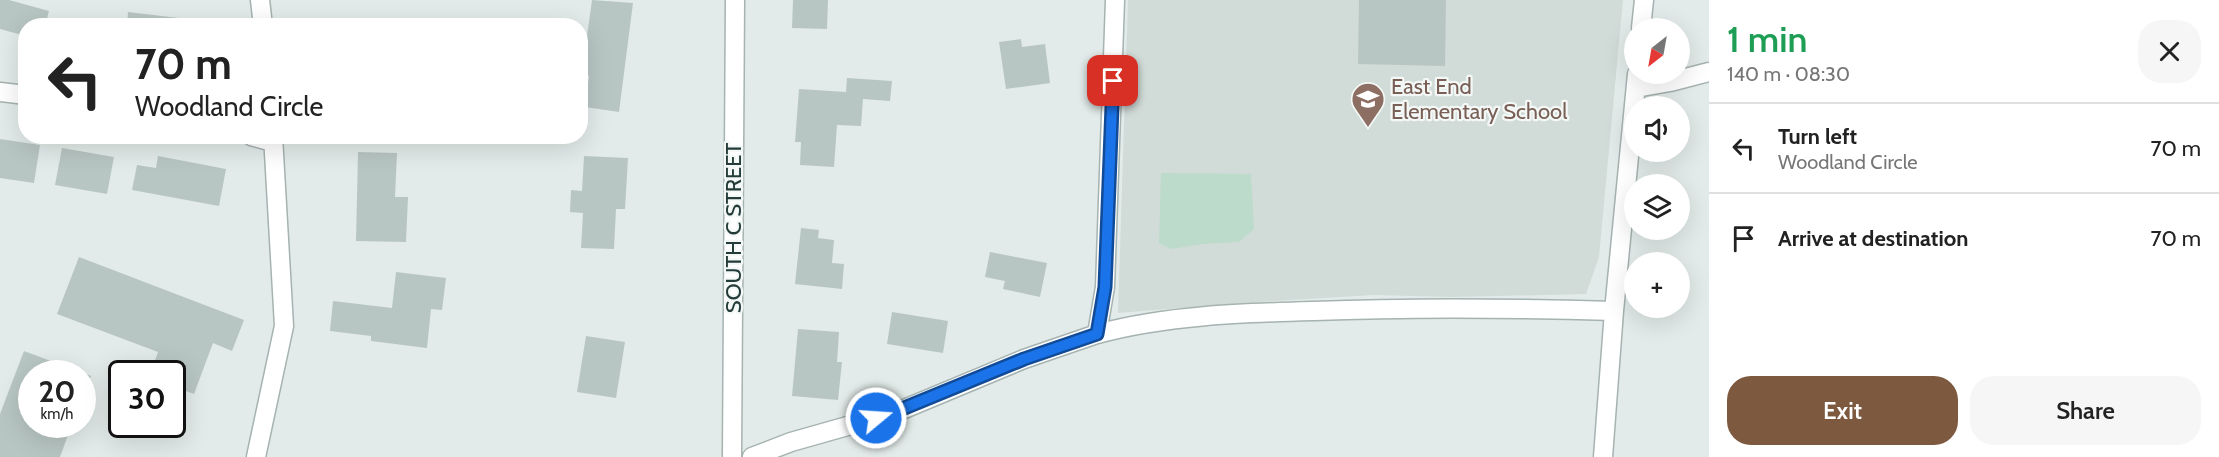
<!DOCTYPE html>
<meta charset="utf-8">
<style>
body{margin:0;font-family:Cabin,sans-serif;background:#f6f6f6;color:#222;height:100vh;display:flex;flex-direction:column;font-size:22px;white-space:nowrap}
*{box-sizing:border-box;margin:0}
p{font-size:20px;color:#767676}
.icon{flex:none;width:33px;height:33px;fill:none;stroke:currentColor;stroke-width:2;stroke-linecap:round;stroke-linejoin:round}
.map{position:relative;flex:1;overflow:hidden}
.details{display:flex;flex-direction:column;background:#fff;width:510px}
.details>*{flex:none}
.banner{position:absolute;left:18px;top:18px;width:570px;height:126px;border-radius:24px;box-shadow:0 6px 24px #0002;background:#fff;color:#222;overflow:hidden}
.needle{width:39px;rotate:211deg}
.tools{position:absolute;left:1624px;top:18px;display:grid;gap:12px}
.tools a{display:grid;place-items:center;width:66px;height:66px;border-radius:50%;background:#fff;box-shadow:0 6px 24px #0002;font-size:30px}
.speed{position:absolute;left:18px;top:360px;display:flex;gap:12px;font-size:30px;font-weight:700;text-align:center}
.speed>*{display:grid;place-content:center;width:78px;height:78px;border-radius:50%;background:#fff;box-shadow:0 6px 24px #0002;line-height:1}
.speed small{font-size:15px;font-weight:400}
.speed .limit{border:3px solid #111;border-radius:9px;background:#fff;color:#111}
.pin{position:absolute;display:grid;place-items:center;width:51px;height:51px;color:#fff;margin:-26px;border-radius:12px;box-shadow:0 3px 9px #0006}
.me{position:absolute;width:66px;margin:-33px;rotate:72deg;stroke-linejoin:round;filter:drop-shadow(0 0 4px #0008)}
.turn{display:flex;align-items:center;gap:21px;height:126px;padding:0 18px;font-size:27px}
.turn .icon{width:78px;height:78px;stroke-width:2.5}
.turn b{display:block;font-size:42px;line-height:51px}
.round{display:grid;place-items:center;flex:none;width:63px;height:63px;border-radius:24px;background:#f6f6f6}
.summary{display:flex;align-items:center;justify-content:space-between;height:102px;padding:0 18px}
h1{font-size:36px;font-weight:600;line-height:45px;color:#1e9e55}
.action{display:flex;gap:12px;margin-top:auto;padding:12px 18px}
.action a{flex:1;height:69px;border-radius:24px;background:#7c593f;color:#fff;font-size:24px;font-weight:600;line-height:69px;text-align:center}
.action a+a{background:#f6f6f6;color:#222}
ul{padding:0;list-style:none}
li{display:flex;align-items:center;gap:18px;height:90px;padding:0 18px;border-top:2px solid #e0e0e0}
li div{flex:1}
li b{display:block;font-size:22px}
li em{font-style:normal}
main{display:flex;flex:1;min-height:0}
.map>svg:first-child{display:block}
.built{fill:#d1dbd8}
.green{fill:#bcdbca}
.building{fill:#b8c6c3}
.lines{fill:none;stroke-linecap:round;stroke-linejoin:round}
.minor-casing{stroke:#a5b3b1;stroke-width:21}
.minor{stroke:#fff;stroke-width:18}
.route-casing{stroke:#114b97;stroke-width:15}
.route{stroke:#1a73e8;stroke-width:10}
.labels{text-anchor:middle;stroke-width:4.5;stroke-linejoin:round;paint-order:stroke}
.education-label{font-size:22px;fill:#785e54;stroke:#f3f8f6;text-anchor:start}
.street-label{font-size:22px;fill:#233b39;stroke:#f3f8f6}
</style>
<main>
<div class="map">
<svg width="1709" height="457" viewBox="0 0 1709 457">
<rect width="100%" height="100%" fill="#e2ebe9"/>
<path class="built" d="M1128,0H1623L1599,257L1586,294L1452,297L1374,295L1243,303L1118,313Z"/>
<path class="green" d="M1161,173L1251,174L1254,229L1239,242L1203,244L1171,249L1159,243Z"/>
<path class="building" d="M0,0H9L49,11L45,26H26V36L0,29Z
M592,0L633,3L619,112L585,107L589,76L580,75V51H585Z
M793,0H828L827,29L792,28Z
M1359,0H1446L1445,66L1358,64Z
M128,12L204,21L203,26H127Z
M1021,39L1022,47L1045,44L1050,83L1006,89L999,42Z
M847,78L892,81L890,101L863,99L861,126L837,125L834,167L800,165L801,142H795L799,89L846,92Z
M0,139L40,145L34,183L0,178Z
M62,148L114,157L107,194L55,185Z
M358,152L397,153L395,197H408L406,242L356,241Z
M158,156L226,169L219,206L132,190L137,165L156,168Z
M584,156L628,158L625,209H616L614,249L581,248L583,213L570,212L571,190L582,191Z
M801,228L819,230L818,238L834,240L832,263L844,264L842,289L795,284Z
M990,252L1047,263L1040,297L1003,289L1005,281L985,277Z
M79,257L244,320L232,351L213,343L194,394L172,386V374H150L158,352L57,314Z
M396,272L446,278L442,310L431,309L427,348L371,341V336L330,331L333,301L392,308Z
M892,312L948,321L943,353L887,344Z
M798,329L839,332L837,362H842L838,400L792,396Z
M586,336L625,342L616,398L577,392Z
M24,351L91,376L83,397L82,374H32V424H72L60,457H0V414Z"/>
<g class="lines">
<defs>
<path id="minor" d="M260,0L263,26
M1641,28L1644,0
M1636,88L1670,82L1709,72
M0,92L26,95
M251,136L273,142
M1097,334C1167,315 1242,313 1314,311C1414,307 1514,308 1614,311
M256,457L284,326L273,136
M732,457L735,0
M752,457L791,442L897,412L1024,359L1097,334L1105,287L1115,0
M1603,457L1614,311L1637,74"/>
</defs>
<use href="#minor" class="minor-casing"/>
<use href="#minor" class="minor"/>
</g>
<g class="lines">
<defs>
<path id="route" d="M876,418L897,411L1024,359L1097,334L1105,287L1113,81"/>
</defs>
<use href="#route" class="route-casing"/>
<use href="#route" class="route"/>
</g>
<defs>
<symbol id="school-pin" viewBox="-11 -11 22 30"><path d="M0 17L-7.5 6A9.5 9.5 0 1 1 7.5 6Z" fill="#8d6e63" stroke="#f3f8f6"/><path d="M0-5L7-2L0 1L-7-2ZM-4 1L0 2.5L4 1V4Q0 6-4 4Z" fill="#fff"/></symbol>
</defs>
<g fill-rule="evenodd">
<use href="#school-pin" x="1349" y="80" width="38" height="52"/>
</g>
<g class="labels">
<g class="education-label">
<text x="1391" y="94">East End<tspan x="1391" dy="25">Elementary School</tspan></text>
</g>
<g class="street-label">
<text transform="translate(733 228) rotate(-90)" y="8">SOUTH C STREET</text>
</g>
</g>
</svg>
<div class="tools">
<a><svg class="needle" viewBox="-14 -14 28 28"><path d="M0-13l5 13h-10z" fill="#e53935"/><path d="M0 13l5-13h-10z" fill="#767676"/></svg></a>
<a><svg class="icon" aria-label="sound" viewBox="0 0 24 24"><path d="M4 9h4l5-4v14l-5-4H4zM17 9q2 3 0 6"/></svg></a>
<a><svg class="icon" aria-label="layers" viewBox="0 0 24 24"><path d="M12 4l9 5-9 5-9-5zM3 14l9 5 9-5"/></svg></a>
<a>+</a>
</div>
<div class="speed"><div>20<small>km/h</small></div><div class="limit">30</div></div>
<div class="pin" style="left:1113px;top:81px;background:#d93025"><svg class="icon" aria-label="arrive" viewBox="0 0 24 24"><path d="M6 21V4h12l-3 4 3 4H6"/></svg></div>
<svg class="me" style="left:876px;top:418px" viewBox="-20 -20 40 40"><circle r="17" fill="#1a73e8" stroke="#fff" stroke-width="3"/><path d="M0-11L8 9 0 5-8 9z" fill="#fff"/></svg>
<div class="banner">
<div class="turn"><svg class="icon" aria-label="left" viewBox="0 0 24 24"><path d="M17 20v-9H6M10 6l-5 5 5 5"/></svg><div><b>70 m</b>Woodland Circle</div></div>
</div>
</div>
<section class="details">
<div class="summary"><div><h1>1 min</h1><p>140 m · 08:30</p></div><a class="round"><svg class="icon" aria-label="close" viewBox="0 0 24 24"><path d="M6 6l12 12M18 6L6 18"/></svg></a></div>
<ul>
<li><svg class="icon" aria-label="left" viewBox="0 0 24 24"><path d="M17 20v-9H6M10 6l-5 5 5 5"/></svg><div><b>Turn left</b><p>Woodland Circle</p></div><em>70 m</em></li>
<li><svg class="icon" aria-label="arrive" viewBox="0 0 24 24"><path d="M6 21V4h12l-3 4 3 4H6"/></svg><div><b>Arrive at destination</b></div><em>70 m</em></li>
</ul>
<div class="action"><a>Exit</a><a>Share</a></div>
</section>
</main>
